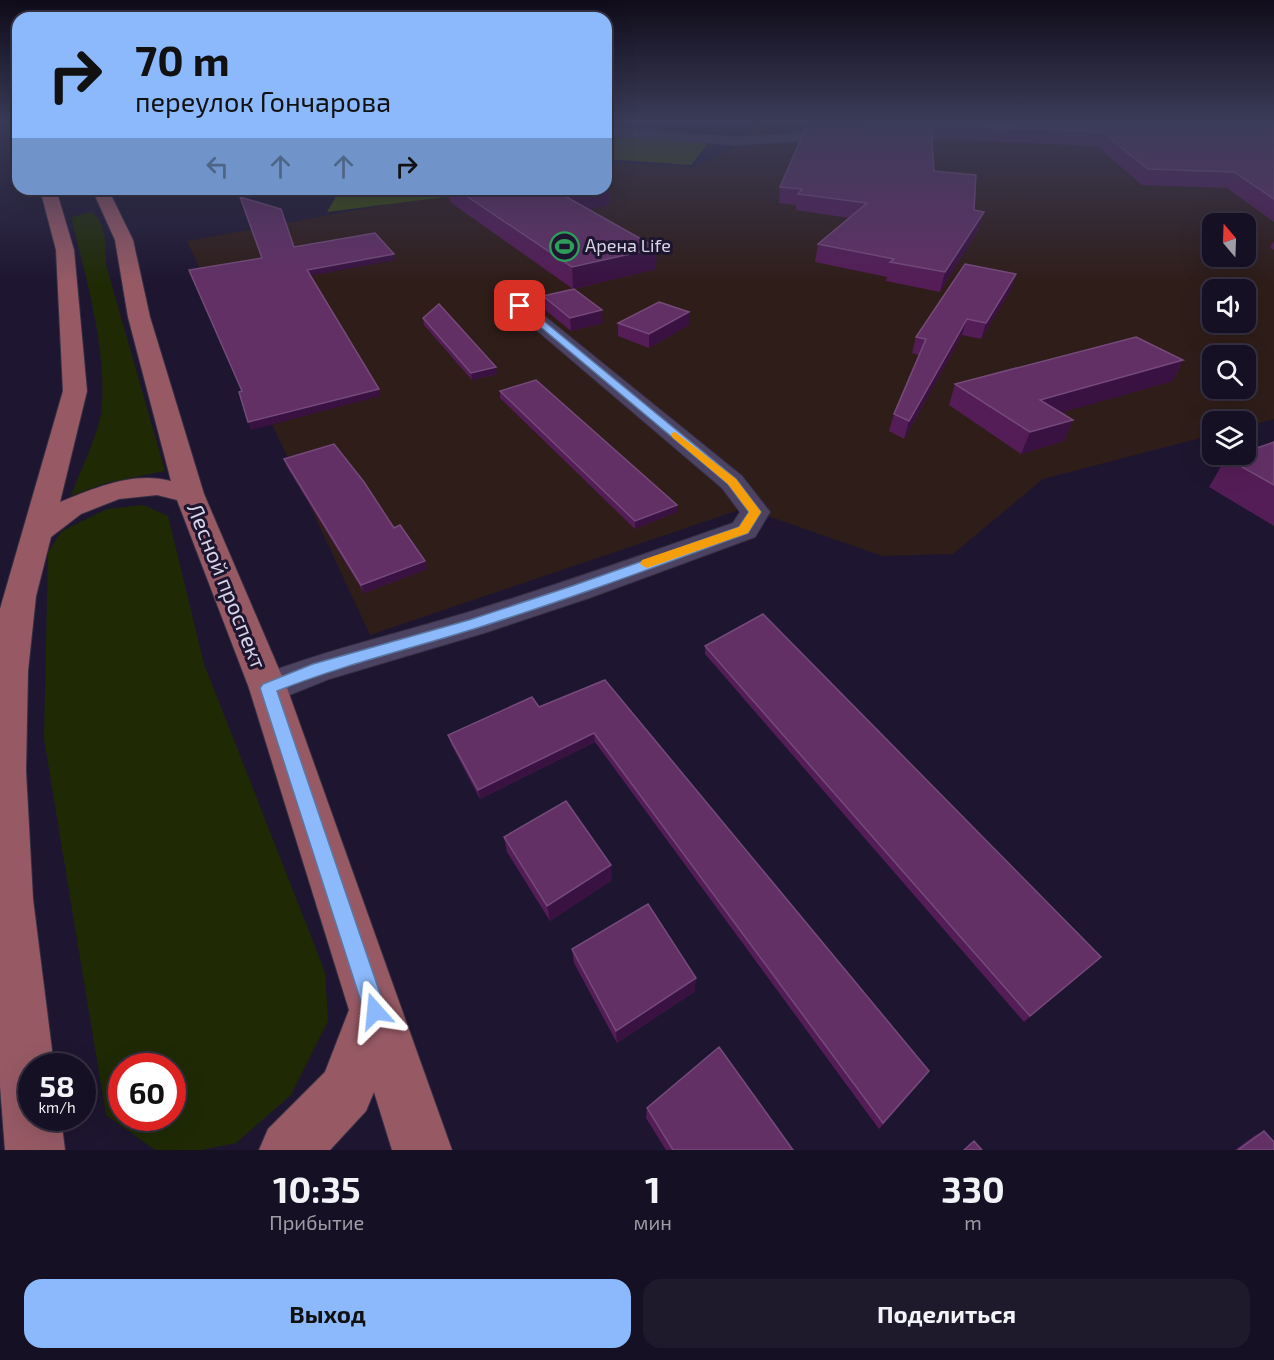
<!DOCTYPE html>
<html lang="ru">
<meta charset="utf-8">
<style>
body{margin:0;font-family:"Exo 2",sans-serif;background:#1f192c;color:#f1f3f6;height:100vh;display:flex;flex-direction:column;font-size:22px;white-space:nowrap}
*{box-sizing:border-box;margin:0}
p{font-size:20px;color:#9e9da6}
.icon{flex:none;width:33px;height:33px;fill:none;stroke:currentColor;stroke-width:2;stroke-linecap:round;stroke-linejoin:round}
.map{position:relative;height:1150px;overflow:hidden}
.drawer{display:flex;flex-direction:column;background:#161024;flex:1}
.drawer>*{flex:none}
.top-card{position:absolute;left:12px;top:12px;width:600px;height:183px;border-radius:18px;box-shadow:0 6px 24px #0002,0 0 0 2px #353041;background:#8cb9fc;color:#111;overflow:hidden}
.needle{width:39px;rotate:341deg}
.tools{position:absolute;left:1202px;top:213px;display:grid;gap:12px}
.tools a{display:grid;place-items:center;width:54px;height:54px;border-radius:12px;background:#161024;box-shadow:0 6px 24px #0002,0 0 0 2px #353041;font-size:30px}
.speed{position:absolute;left:18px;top:1053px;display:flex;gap:12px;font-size:30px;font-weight:700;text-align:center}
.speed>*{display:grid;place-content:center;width:78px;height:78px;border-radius:50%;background:#161024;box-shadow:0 6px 24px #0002,0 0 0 2px #353041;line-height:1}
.speed small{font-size:15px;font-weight:400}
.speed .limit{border:9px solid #d22;background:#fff;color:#111}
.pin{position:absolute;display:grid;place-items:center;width:51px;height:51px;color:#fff;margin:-26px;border-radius:12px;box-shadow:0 3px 9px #0006}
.me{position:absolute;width:66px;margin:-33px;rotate:342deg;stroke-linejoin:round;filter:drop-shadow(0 0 4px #0008)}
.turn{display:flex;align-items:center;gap:21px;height:126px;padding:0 24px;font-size:27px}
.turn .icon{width:78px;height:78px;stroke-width:2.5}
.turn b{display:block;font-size:42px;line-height:51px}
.lanes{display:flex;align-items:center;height:57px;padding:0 24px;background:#0003;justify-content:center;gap:30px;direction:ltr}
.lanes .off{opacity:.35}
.eta{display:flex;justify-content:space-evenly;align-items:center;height:102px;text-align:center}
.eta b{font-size:36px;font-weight:700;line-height:42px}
.button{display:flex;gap:12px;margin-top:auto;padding:12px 24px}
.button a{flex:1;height:69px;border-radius:18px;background:#8cb9fc;color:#111;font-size:24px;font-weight:700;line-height:69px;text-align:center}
.button a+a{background:#1f192c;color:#f1f3f6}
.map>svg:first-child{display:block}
.industrial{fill:#2f1d19;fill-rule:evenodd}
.green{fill:#1f2a05;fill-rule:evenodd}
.forest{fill:#3a4d05}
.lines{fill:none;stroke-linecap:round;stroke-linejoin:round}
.street-casing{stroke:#373045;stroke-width:2}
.primary-casing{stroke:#373045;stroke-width:2}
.street{fill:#4b4361;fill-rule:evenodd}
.primary{fill:#975a65;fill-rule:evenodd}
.wall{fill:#551d57}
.shaded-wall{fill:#391241}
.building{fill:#633066;stroke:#754a7a;stroke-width:1.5}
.route{fill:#8cb9fc;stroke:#5b78a4;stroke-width:1.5}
.slow{fill:#f59e0b}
.labels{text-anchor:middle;stroke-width:6;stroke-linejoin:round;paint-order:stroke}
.far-poi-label{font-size:18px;fill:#d8d4e6;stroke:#1e1630;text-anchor:start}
.street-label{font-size:22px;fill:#d8d4e6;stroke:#1e1630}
</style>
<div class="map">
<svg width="1274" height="1150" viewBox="0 0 1274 1150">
<rect width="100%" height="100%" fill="#1e1630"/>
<path class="industrial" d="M756,122H1227L1274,127V419L1245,427V422H1212V435L1043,479L953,554L882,556L745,508L370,635L187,241L390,204L489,189H606V162L696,167L751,137ZM1212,224H1245V256H1212ZM1212,290H1245V322H1212ZM1212,356H1245V388H1212Z"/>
<path class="green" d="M91,212C107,221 106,249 106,265L165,471L106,483L71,496C79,474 98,435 101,413C109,357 85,273 71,217Z
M143,505L168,516L204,664L325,972L328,1021L291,1095L236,1143L201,1150H155L106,1115L44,739L48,552L62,531L107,509ZM172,1066V1118H122V1066Z"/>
<path class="forest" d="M606,133L710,141L691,165L606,159Z
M268,189H508L327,212L339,191L276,192Z"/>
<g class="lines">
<defs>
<path id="street" d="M606,127L736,137L813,132L847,133L853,137L847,141L813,140L736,145L606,135Z
M520,300L527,302L742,476L770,512L755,537L589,598L484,633L329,679L282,698L268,703L254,698L249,688L254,678C325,650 397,634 469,612C558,585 645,554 733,523L740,512L722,488L513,310L510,306L513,302Z"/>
<path id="primary" d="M40,189H56L74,250L87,391L60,502C95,488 133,471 171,481L128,317L115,240L92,189H108L133,240L150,317L204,494L287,688L452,1150H392L374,1092L366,1111L330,1150H259L268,1129L325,1072L349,1010L249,688L177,500L157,495L119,499L81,514L51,537L36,596L28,671L26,771L33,899L54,1066H32V1118H61L65,1150H5L0,1086V609L63,391L56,250Z"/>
</defs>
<use href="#street" class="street-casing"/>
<use href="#primary" class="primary-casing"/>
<use href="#street" class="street"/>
<use href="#primary" class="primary"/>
</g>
<path class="wall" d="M809,122H865L853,129H856L868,122H1274V222L1227,188L1142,185L1097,146L932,139L934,171L974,210L979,229L940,292L886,281L887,277L815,262L818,244L849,218L796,210V205L779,203L780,187L808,129Z
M448,189H606L609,205L588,209L656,269L574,289L603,323L571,331L544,309L543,296L573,289L450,202Z
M1274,241V250L1270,247Z
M1012,288L981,339L962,335L904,439L889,431L894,414L919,355L912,353L916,337Z
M423,318L497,374L472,380L424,325Z
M618,323L689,325L649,348L618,336Z
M1183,360L1173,381L1062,412L1073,420L1064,441L1021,454L949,405L955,384Z
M500,391L677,512L635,529L500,398Z
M1274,442V526L1209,487L1226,458Z
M284,459L394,528L427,569L364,593L287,467Z
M705,646L1101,957L1094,964L1024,1022L705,654Z
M605,680L924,1078L879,1129L595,742L480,799L451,744L448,735L539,707Z
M504,837L612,880L550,921L507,852Z
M572,949L696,978L694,992L617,1043L574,963Z
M647,1108L793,1150H666L646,1118Z
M1264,1131L1274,1150H1235L1254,1136Z"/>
<path class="shaded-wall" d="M852,122H865L850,131Z
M609,186V205L564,214L563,195L593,189H606V187Z
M984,212L979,229L940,292L945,272Z
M657,248L656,269L573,289L572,267Z
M394,254L395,260L309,276L307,270Z
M1016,274L1012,288L981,339L986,323Z
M602,310L603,323L571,331L570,318Z
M689,312V325L649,348V334Z
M967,319L962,335L904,439L909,421Z
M1183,360L1173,381L1032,421L1040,400Z
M496,367L497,374L472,380L471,373Z
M379,389L380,396L251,430L248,422Z
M1073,420L1064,441L1021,454L1030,432Z
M677,505V512L635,529V521Z
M425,561L427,569L364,593L361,585Z
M594,733L595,742L480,799L478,790Z
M611,865L612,880L550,921L547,906Z
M1101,957L1094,964L1024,1022L1030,1016Z
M696,978L694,992L617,1043L616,1031Z"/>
<path class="building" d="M868,122H951L1053,126L1059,122H1274V199L1234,172L1148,169L1102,132L931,125L934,171L976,175L974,210L984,212L945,272L890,262L894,259L818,244L867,203L798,194L802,189L780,187L805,129H856Z
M456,189H593L563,195L657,248L572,267Z
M240,197L281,209L294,247L375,233L394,254L307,270L379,389L248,422L239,392L242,391L189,270L262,258Z
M965,264L1016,274L986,323L967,319L909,421L894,414L926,339L916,337Z
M574,289L602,310L570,318L543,296Z
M659,302L689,312L649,334L618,323Z
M439,304L496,367L471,373L423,318Z
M1136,337L1183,360L1040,400L1073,420L1030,432L955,384Z
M536,380L677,505L635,521L500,391Z
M1274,442V485L1226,458L1237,454H1245V452Z
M334,444L364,482L394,528L400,525L425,561L361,585L284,459Z
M763,614L1101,957L1030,1016L705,646Z
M605,680L929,1071L883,1123L594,733L478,790L448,735L532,697L539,707Z
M566,801L611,865L547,906L504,837Z
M648,904L696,978L616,1031L572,949Z
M719,1047L793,1150H673L647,1108Z
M1264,1131L1274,1142V1150H1238Z
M974,1141L982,1150H964Z"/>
<linearGradient id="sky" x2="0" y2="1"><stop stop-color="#100c1a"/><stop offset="0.43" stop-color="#3b3c59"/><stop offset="1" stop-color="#3b3c59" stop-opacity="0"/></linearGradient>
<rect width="1274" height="283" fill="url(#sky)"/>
<path class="route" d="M518,304H523L736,479L761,512L748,533C658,566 569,599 477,628C410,649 342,665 277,691L386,1011L382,1019L375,1022L367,1019L364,1011L260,688L263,684L313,664L469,620L572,586L739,527L749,512L728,484L518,308Z"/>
<path class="slow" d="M675,432L736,479L761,512L748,533L647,568L640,564L642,560L739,527L749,512L728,484L672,437V433Z"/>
<defs>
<symbol id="stadium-ring" viewBox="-11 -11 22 22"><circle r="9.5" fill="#1e1630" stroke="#2e9e5b" stroke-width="1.5"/><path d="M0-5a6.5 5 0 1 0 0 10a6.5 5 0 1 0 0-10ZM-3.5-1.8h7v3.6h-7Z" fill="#2e9e5b"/></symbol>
</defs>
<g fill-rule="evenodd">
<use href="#stadium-ring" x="548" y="230" width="33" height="33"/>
</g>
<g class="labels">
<g class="far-poi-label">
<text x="585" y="252">Арена Life</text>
</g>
<g class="street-label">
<text transform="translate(227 586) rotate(68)" y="8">Лесной проспект</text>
</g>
</g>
</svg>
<div class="tools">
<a><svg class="needle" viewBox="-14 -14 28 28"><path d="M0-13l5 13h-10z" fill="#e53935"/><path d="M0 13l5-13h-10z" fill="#9e9da6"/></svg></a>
<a><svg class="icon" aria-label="sound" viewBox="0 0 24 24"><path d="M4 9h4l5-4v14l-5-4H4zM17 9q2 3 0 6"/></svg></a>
<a><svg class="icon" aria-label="search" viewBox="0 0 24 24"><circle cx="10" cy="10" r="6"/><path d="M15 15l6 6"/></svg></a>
<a><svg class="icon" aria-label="layers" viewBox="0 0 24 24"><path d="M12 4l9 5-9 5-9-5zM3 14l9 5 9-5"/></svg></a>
</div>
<div class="speed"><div>58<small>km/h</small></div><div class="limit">60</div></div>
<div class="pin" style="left:520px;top:306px;background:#d93025"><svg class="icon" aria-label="arrive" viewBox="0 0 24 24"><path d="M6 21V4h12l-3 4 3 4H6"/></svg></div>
<svg class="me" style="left:375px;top:1011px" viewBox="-20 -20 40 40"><path d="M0-17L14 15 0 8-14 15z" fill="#8cb9fc" stroke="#fff" stroke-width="4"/></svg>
<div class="top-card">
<div class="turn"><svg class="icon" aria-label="right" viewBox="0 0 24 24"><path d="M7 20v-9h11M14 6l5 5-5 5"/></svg><div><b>70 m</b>переулок Гончарова</div></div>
<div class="lanes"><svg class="icon off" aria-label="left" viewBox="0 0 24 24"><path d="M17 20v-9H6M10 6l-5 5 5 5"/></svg><svg class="icon off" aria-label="ahead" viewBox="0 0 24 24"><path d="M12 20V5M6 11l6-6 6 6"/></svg><svg class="icon off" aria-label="ahead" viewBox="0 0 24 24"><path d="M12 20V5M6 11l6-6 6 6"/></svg><svg class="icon" aria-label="right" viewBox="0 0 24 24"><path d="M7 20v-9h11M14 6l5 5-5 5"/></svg></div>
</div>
</div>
<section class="drawer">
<div class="eta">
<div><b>10:35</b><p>Прибытие</p></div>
<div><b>1</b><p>мин</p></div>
<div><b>330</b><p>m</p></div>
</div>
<div class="button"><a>Выход</a><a>Поделиться</a></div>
</section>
